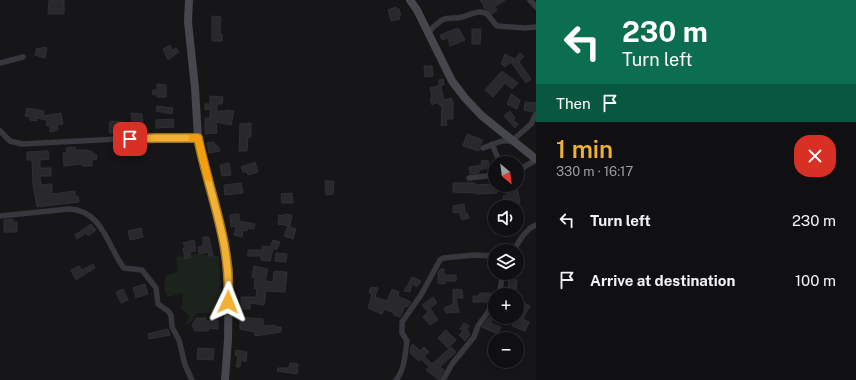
<!DOCTYPE html>
<meta charset="utf-8">
<style>
body{margin:0;font-family:"Public Sans",sans-serif;background:#1e1e20;color:#f1f3f6;height:100vh;display:flex;flex-direction:column;font-size:15px;white-space:nowrap}
*{box-sizing:border-box;margin:0}
p{font-size:13px;color:#9c9d9f}
.icon{flex:none;width:22px;height:22px;fill:none;stroke:currentColor;stroke-width:2;stroke-linecap:round;stroke-linejoin:round}
.map{position:relative;flex:1;overflow:hidden}
.panel{display:flex;flex-direction:column;background:#101012;width:320px}
.panel>*{flex:none}
.hud{background:#0b6e4f;color:#fff;overflow:hidden}
.needle{width:26px;rotate:151deg}
.controls{position:absolute;left:488px;top:156px;display:grid;gap:8px}
.controls a{display:grid;place-items:center;width:36px;height:36px;border-radius:50%;background:#101012;box-shadow:0 2px 10px #0003,0 0 0 1px #303032;font-size:20px}
.pin{position:absolute;display:grid;place-items:center;width:34px;height:34px;color:#fff;margin:-17px;border-radius:8px;box-shadow:0 2px 6px #0006}
.me{position:absolute;width:44px;margin:-22px;rotate:2deg;stroke-linejoin:round;filter:drop-shadow(0 0 3px #0008)}
.turn{display:flex;align-items:center;gap:14px;height:84px;padding:0 20px;font-size:18px}
.turn .icon{width:52px;height:52px;stroke-width:2.5}
.turn b{display:block;font-size:28px;line-height:34px}
.then{display:flex;align-items:center;height:38px;padding:0 20px;background:#0003;gap:8px;font-size:15px}
.round{display:grid;place-items:center;flex:none;width:42px;height:42px;border-radius:16px;background:#1e1e20}
.headline{display:flex;align-items:center;justify-content:space-between;height:68px;padding:0 20px}
h1{font-size:24px;font-weight:600;line-height:30px;color:#f2b134}
ul{padding:0;list-style:none}
li{display:flex;align-items:center;gap:12px;height:60px;padding:0 20px}
li div{flex:1}
li b{display:block;font-size:15px}
li em{font-style:normal}
main{display:flex;flex:1;min-height:0}
.map>svg:first-child{display:block}
.green{fill:#1c231d}
.building{fill:#29292c;stroke:#303034}
.lines{fill:none;stroke-linecap:round;stroke-linejoin:round}
.street{stroke:#37383d;stroke-width:5.5}
.secondary{stroke:#45474d;stroke-width:8}
.route-casing{stroke:#9d7322;stroke-width:10}
.route{stroke:#f2b134;stroke-width:7}
.slow{stroke:#f59e0b;stroke-width:7}
</style>
<main>
<div class="map">
<svg width="536" height="380" viewBox="0 0 536 380">
<rect width="100%" height="100%" fill="#161618"/>
<path class="green" d="M197,254L219,256L221,298L220,313H198L194,316L192,321L185,325L189,316L181,308L183,293L168,297L164,288L166,275L178,272L176,257Z"/>
<path class="building" d="M49,0H64V14H48Z
M480,0H505L495,7L497,10L492,14L484,8V6Z
M396,7L397,9H399L401,15H399L400,19L391,21L388,10Z
M212,16L221,17L220,34H222V41H212Z
M455,29H459L465,40L450,46L448,38L442,40L440,35Z
M472,29H481L480,44H472Z
M170,45L172,50L176,48L179,52L168,60L163,49Z
M42,47L47,48L45,58L35,55L37,48L42,49Z
M520,53L524,56L519,62L531,79L526,83L511,62L505,67L501,64L505,54L515,59Z
M424,66H432L433,76L425,77Z
M502,71L518,83L512,89L505,83L493,97L485,90Z
M443,79L444,85H441L443,97L446,100L451,98L453,102V119H446L447,125L441,126L442,105L440,106L438,102L432,105L430,98L432,97L430,88L439,86V80Z
M157,84L166,85V97H157V95L152,94L153,90H157Z
M511,94L520,100L517,109L507,104Z
M210,96L223,97L222,104H217V111H225L226,110L234,111L231,125L216,122L217,133L205,134V118H210V109L205,110V104H210Z
M525,102L536,103V110L532,112L524,110Z
M157,106L173,108L172,114L156,111Z
M27,108L44,111L43,116L61,113L63,124L57,125L58,130L50,132V126H47L46,120L37,118V121L30,120V117L25,116Z
M510,111L515,118L513,120L518,124L515,128L504,116Z
M131,113L142,114L144,133L134,134Z
M173,119L174,127L156,128V120Z
M110,121L122,122L121,134L109,133Z
M251,123V137H248L247,151H239L240,124Z
M467,134L483,140L479,147V151L463,146Z
M214,142L216,146H218L220,151L209,153L207,143Z
M75,147L76,150H87V151H92V154H96L97,159L92,160V166H82V164L64,166L63,153L67,152L66,148Z
M48,151L49,159L40,160V168H51V176H40L41,185L52,184V194L75,191V196H78L79,202L37,207L33,184L32,160H27V152Z
M488,160L489,168L479,170V173L470,174L469,167L482,165L481,161Z
M255,162L258,172L248,175L247,172H243L241,167Z
M229,163L231,175L222,176L220,165Z
M325,181H334L333,194L326,195Z
M241,183L243,193L225,195L224,185Z
M453,183H475V185L495,184L497,185V193L477,194L476,193L453,192Z
M506,185H517L520,203L504,205L503,196L507,195Z
M292,193L293,203H282L281,194Z
M464,204L465,213H467L469,218L462,220L459,212L453,213V206Z
M239,214V221L255,224L254,229L247,228V231L243,230L242,237L234,235L236,226L231,227L230,215Z
M284,214L292,215L290,226L278,224L279,215L284,216Z
M13,219V222H17V232H4V220Z
M91,224L96,230L88,236L86,233L77,239L75,235Z
M288,226L296,229L293,239L284,236Z
M141,228L143,237L130,240L128,231Z
M203,237H209L213,256H209L208,252L199,254L198,247L203,246Z
M194,240L196,251L190,252L191,257L185,259L183,248H186L183,243Z
M273,240L280,242L277,249H273L270,261L261,260V256H248V250H262V246L270,247Z
M276,253L287,254L286,262L275,261Z
M93,264L95,268L76,280L71,270L79,266L82,270Z
M254,266L268,269L265,281L273,282L274,271L287,272L285,292L266,291L264,305L250,303V309H241V297H256L257,289L254,288L255,278L252,277Z
M441,269H444V275H456V281H445V284L438,283V272Z
M412,277L421,281L417,287L412,284L410,292L404,291Z
M509,279L517,280L516,291L508,290Z
M145,284L148,294L136,298L133,288Z
M371,287L378,288L375,297L387,301L392,289L399,292L398,296L411,302L407,307L405,306L400,317L394,315V313L384,309L382,314L379,313L368,308L372,294L369,293Z
M123,289L128,300L121,303L116,292Z
M453,289L462,290L463,298H456L459,312L446,313L444,308L453,304Z
M480,293H491L490,301L488,302H473V296H479Z
M433,297L437,303L430,308L438,320L430,325L423,317L428,312L422,305Z
M522,302L530,306L523,319L529,322L525,331L512,326Z
M491,315L494,316L491,323L501,327L498,334L482,327Z
M240,317L263,319V326L275,325V327H281V332L255,336L254,332L240,329Z
M196,318H206V321L218,320V329L209,328L208,331H195L192,325Z
M464,323L469,326L467,329L470,335L465,341L459,335L463,331L460,329Z
M168,329L170,335L149,339L148,334Z
M446,330L456,340L448,348L438,338Z
M413,344L420,351L424,347L429,352L424,356L432,364L451,347L456,352L440,367L444,370L439,380L426,370L429,367L421,359L419,361L410,353L411,346Z
M198,348L214,349L213,360L197,359Z
M236,350L247,352L246,362L241,360L240,367H236L238,356L235,355Z
M290,363L298,364L297,374L277,371L278,368H289Z"/>
<g class="lines">
<path class="street" d="M530,0L536,7
M428,33C432,28 436,24 442,20C448,17 451,18 457,18C466,18 477,8 487,14C490,17 494,23 497,26L525,28L536,27
M0,63L23,57
M0,131L10,141L22,144L156,137L198,138
M513,140L531,124L536,114
M492,144L500,163
M483,148L502,141H512
M517,171L536,160
M469,178L495,175
M0,216L69,209C103,210 108,248 124,268L142,270L156,288L158,304L168,311L171,315L172,327L179,340L185,365L192,380
M513,251C520,241 524,230 536,225
M499,295L503,273
M396,380C405,369 405,354 407,341L402,333V322L421,295L440,260L443,258L474,255L495,256
M443,380L452,364L474,337L478,326L495,302"/>
<path class="secondary" d="M189,0L188,22L195,88L198,138L224,240L229,269L228,340L225,380
M410,0L417,10L452,81L465,98L482,116L536,159"/>
</g>
<g class="lines">
<defs>
<path id="route" d="M130,139L156,138H198C209,193 232,245 228,302"/>
</defs>
<use href="#route" class="route-casing"/>
<use href="#route" class="route"/>
<path class="slow" d="M192,138H198L208,178"/>
</g>
</svg>
<div class="controls">
<a><svg class="needle" viewBox="-14 -14 28 28"><path d="M0-13l5 13h-10z" fill="#e53935"/><path d="M0 13l5-13h-10z" fill="#9c9d9f"/></svg></a>
<a><svg class="icon" aria-label="sound" viewBox="0 0 24 24"><path d="M4 9h4l5-4v14l-5-4H4zM17 9q2 3 0 6"/></svg></a>
<a><svg class="icon" aria-label="layers" viewBox="0 0 24 24"><path d="M12 4l9 5-9 5-9-5zM3 14l9 5 9-5"/></svg></a>
<a>+</a>
<a>−</a>
</div>
<div class="pin" style="left:130px;top:139px;background:#d93025"><svg class="icon" aria-label="arrive" viewBox="0 0 24 24"><path d="M6 21V4h12l-3 4 3 4H6"/></svg></div>
<svg class="me" style="left:228px;top:302px" viewBox="-20 -20 40 40"><path d="M0-17L14 15 0 8-14 15z" fill="#f2b134" stroke="#fff" stroke-width="4"/></svg>
</div>
<section class="panel">
<div class="hud">
<div class="turn"><svg class="icon" aria-label="left" viewBox="0 0 24 24"><path d="M17 20v-9H6M10 6l-5 5 5 5"/></svg><div><b>230 m</b>Turn left</div></div>
<div class="then">Then<svg class="icon" aria-label="arrive" viewBox="0 0 24 24"><path d="M6 21V4h12l-3 4 3 4H6"/></svg></div>
</div>
<div class="headline"><div><h1>1 min</h1><p>330 m · 16:17</p></div><a class="round" style="background:#d93025;color:#fff"><svg class="icon" aria-label="close" viewBox="0 0 24 24"><path d="M6 6l12 12M18 6L6 18"/></svg></a></div>
<ul>
<li><svg class="icon" aria-label="left" viewBox="0 0 24 24"><path d="M17 20v-9H6M10 6l-5 5 5 5"/></svg><div><b>Turn left</b></div><em>230 m</em></li>
<li><svg class="icon" aria-label="arrive" viewBox="0 0 24 24"><path d="M6 21V4h12l-3 4 3 4H6"/></svg><div><b>Arrive at destination</b></div><em>100 m</em></li>
</ul>
</section>
</main>
